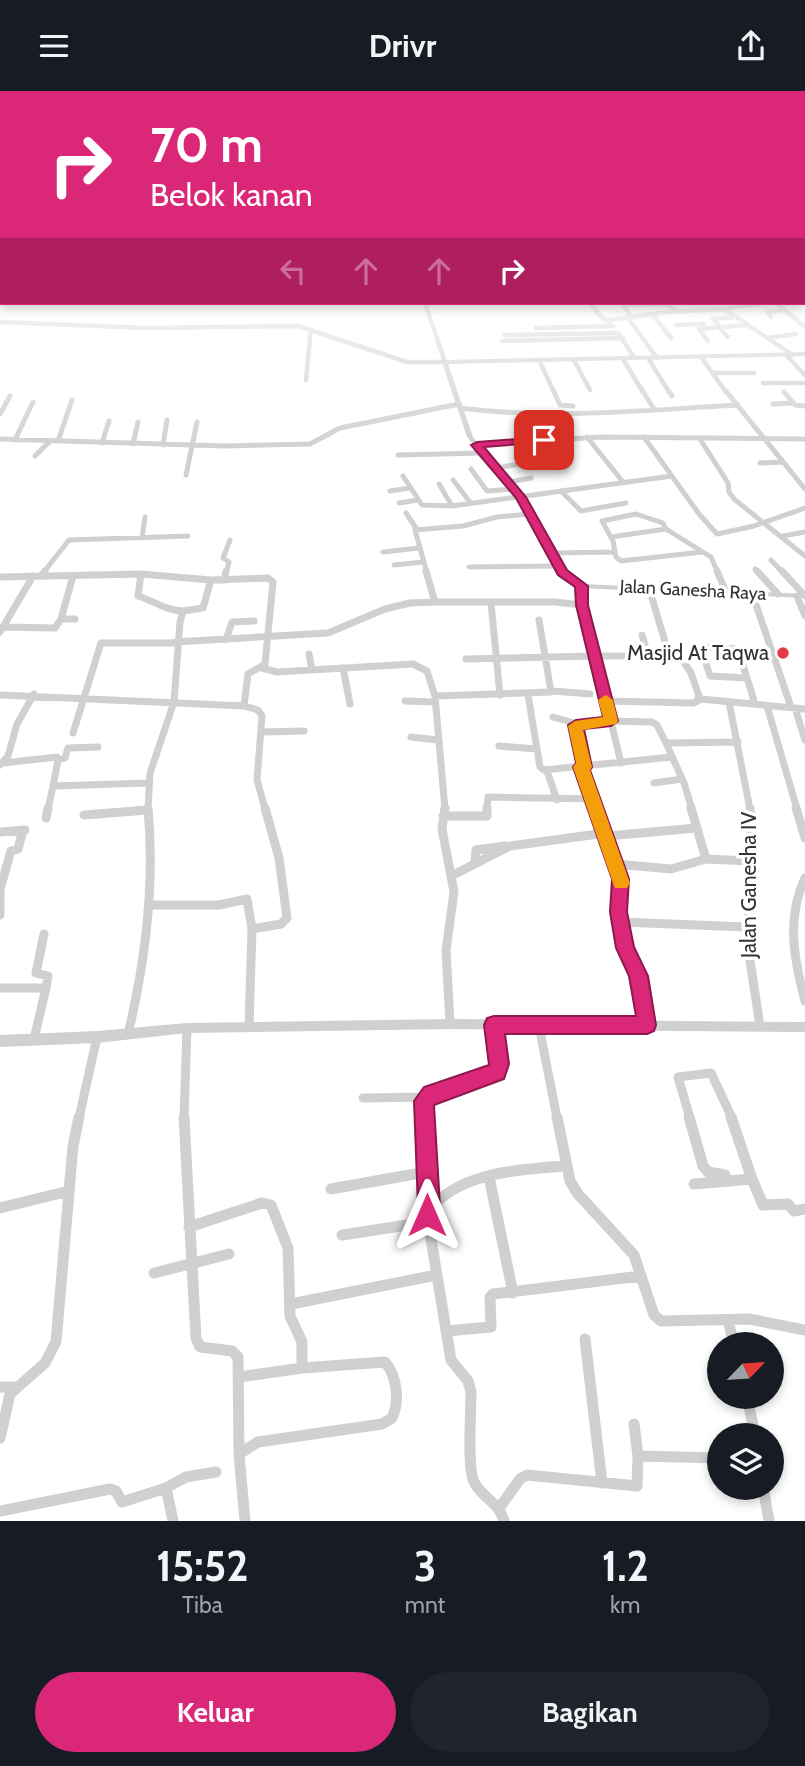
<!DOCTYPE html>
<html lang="id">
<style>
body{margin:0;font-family:Cabin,sans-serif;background:#20242c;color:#f1f3f6;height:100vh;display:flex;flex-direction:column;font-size:26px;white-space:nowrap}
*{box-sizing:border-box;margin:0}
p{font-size:23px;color:#9ea1a6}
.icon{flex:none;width:38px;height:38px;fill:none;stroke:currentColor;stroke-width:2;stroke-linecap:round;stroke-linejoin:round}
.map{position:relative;height:1430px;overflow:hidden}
.details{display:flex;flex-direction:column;background:#171b24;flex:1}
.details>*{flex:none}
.hud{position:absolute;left:0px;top:0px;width:805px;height:214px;box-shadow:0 4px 10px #0003;background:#db2777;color:#fff;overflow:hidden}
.needle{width:46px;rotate:65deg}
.fabs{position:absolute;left:707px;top:1241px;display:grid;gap:14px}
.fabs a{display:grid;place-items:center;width:77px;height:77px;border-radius:50%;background:#171b24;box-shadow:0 4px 10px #0003;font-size:35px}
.pin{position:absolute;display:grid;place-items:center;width:60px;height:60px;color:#fff;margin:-30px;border-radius:14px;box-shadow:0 4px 10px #0006}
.me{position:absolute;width:77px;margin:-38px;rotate:0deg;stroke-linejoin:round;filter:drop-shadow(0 0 5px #0008)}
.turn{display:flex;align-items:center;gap:24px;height:147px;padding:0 35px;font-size:32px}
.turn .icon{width:91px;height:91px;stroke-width:2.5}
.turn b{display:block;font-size:49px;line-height:60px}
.lanes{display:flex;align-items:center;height:66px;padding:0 35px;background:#0003;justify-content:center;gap:35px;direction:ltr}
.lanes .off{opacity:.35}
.eta{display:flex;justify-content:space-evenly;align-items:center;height:119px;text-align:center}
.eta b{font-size:42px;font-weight:700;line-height:49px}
.cta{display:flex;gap:14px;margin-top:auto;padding:14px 35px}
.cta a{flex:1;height:80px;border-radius:42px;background:#db2777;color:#fff;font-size:28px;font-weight:700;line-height:80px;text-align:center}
.cta a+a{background:#20242c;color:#f1f3f6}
header{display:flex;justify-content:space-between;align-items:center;height:91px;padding:0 35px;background:#171b24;font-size:32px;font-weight:700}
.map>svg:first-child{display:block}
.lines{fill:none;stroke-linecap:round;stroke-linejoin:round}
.minor-far4{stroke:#d0d0d0;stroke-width:4.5}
.minor-far3{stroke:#d0d0d0;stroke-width:5}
.minor-far2{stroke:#d0d0d0;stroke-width:7}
.minor-far1{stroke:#d0d0d0;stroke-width:9}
.minor{stroke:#d0d0d0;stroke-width:11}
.tertiary{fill:#d0d0d0;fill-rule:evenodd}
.route{fill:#db2777;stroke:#8e194d;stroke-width:2}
.slow{fill:#f59e0b}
.poi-dot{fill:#e63946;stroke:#fff;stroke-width:2.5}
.labels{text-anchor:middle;stroke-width:7;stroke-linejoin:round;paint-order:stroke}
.far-street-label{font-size:18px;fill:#333;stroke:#fff}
.poi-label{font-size:21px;fill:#333;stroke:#fff;text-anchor:end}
.street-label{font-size:21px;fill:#333;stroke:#fff}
</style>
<header><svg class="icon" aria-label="menu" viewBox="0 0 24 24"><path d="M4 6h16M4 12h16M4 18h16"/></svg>Drivr<svg class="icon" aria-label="share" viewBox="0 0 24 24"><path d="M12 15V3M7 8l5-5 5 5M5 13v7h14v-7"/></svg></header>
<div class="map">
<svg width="805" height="1430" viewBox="0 0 805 1430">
<rect width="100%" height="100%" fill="#fff"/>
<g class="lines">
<path class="minor-far4" d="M590,212L601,226L610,231
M776,212L805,236
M724,218L760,212
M653,224L671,247
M771,226L768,221L784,219
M628,227L657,267
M632,227L623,214L666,213L676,220
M608,229L668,221L724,218L793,264
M0,231L146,237L298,235L407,271H445L425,212
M676,234L704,233
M718,236L728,246
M720,236L713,228L737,226
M536,237L613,235
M505,244L618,242
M620,244L634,267
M767,247L796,243
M502,250L623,247
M708,250L699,238L748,234
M786,264L805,284
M701,266L726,301
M648,267L669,301
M623,268L643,301
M539,269L554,301
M574,269L590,299
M712,282H754
M306,289L311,238
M763,292H805"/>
<path class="minor-far3" d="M553,299L560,314L573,315
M642,299L654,318
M668,299L672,305
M725,299L805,398
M784,301L795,314L805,315
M773,313L793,312
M460,317C552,329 645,319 738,314
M0,323L10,305
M587,346L623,391
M644,346L699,423L717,443L754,435L805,417
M0,348L225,355L310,353L340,337L459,313
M700,348L728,392L729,401L734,408L805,465
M15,349L33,311
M58,350L72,309
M102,352L109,330
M133,353L138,331
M163,354L167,329
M477,354L600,346L805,348
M398,364L483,362
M35,365L50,350
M760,372L783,371
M497,377L524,372L555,376
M471,378L487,400L514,398
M186,384L197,331
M403,385L422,414L452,415L672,385
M453,389L470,411
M508,391L531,387
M439,393L452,415
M390,400L410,397
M561,400L581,420L626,412
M399,412L418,409
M406,422L416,437
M666,438L663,432L636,423L602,430L613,450L616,466L621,470L702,461
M783,445L805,441
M611,446L666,438L711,466L718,482
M142,447L145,426
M383,461L419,457
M552,462L615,461
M771,469L783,482
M394,474L423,471
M469,476L558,475
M755,478L759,482
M43,482L69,449L188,445
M226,482L229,471L223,467L230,449
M427,482L415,439L463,435L497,426L530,423"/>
<path class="minor-far2" d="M426,480L435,511H555L582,514
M717,480L726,501
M757,480L778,503
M782,480L805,505
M141,483L138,505C154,510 167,520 183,520
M41,485L45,480
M0,486L141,483L211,489L268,487L273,491L265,573L248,583L244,615L0,604
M224,489L226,480
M582,495V514L595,565H680L691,582L700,608L805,618
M649,497L669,564
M752,502L791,616
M797,505L805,525
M491,512L500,604
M61,528H75
M3,536L55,537L61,528L73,485
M0,541L33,485
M642,544L648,564
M226,549L232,531L254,530
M175,551L328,542L385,518L410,512L435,511
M701,556L738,558L747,587L710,585Z
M309,563L312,579
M466,568L595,565L621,672
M262,577L277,581L413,573L427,580L435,605
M343,577L350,613
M747,587L755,613
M553,600L590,603
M528,604L540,676L544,679L672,666
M405,610L435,611
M606,610L693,612L698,610V607
M729,611L750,718
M244,615L258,619L262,625L257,689L265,718
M767,615L797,718
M795,617L805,649
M553,626L578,633
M261,641L304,640
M73,642L101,552H175
M411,646L437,649
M499,655L537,658
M3,672L57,666L58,669
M0,674L8,665L17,633L34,603
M584,675L577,634L611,630L652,631L657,634L666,652
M581,676L596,718
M547,680L557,709
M654,692L682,688
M53,695L58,669L65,667L68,657L98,656
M48,718L53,695L148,692
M148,718L150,682L174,611L180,531L183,520L203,517L211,489
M445,718L435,605L551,601L539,529
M487,718L488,706L594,708
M692,718L684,692L666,652L738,651"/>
<path class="minor-far1" d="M445,717L442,738L454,801L446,859L450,933
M596,717L621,788L619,821L625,857L639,885L647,934
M691,717L706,768
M750,717L753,793L746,843L760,935
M796,717L805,747
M84,724L148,719
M443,725H487V717
M46,727L48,717
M0,741L25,739
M607,745L697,737
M475,772L476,759L505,755
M616,773L671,778L706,768L751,770
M451,785L510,755L606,742
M805,787C786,828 794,868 805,910
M0,798L11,760L18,758L23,739
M0,799V824
M149,814H219L247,808L252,838
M621,831L746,836
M44,843L36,882L48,885L46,897
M0,897H46L34,948
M539,935L557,1027
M249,936L252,838L281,833L287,827L279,767L265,717
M128,943C146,868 155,794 148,717
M363,1007L427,1006
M79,1027L97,946
M184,1027L187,937
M425,1027L424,1010L431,1003L497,981L499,973L494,934
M690,1027L678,986L711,982L732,1027"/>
<path class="minor" d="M184,1026L196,1247L200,1256L232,1260L238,1266L239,1363L245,1430
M425,1026L429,1116
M557,1026L570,1090L578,1103L634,1164L654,1224L661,1230L749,1228L805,1239
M689,1026L703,1075L708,1081L725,1084L727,1090
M489,1086L513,1202
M752,1088L763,1114L788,1113L794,1120L805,1118
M694,1093L752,1088L731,1026
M331,1098L426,1081
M0,1117L69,1100
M189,1136L262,1112L271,1114L288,1157L290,1225L302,1251V1277
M342,1144L427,1131
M154,1182L229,1163
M291,1213L436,1184
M728,1230L734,1253
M446,1240L491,1236L490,1206L493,1203L641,1185
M585,1248L602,1392
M239,1286L302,1277L385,1271C397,1285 400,1310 392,1327L382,1333L258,1351L239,1363
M0,1296H14
M747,1306L755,1344
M0,1347L10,1303L45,1272L56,1251L73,1055L79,1026
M638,1365L719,1367
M763,1396L769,1430
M166,1397L186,1386L216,1381
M500,1416L520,1388L527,1384L637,1395L638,1365L634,1333
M0,1420L110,1398L116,1400L122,1411L166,1397L173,1430
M504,1430C499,1411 482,1407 474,1391C467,1378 471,1319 471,1301L468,1290L451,1269L427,1124C452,1081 522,1078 567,1075"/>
<path class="tertiary" d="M805,261V265L448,273L473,346L523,406L565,480L584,493L805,503V507L579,497L559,483L517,407L467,346L442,271L445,269Z
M450,928L805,931V941L450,938L187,942L97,952L0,956V944L97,940L187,932Z"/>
</g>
<linearGradient id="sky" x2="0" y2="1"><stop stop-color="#9ec6ea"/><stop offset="0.45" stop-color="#fff"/><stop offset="1" stop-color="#fff" stop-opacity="0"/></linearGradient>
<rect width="805" height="362" fill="url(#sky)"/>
<path class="route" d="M544,346H547V351L484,356L526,406L567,479L588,495V514L618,630L611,635L584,638L592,676L590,679L629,788L627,821L634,856L648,885L656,934L654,940L647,943H505L509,973L504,988L434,1014L440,1116L435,1132L427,1136L419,1132L416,1124L418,1116L414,1010L424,996L489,974L484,934L487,927L494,925H636L629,885L616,857L610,821L612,788L573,676L576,672L568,634L576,629L603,626L576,514L575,496L558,484L516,407L471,354L477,351Z"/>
<path class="slow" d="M606,604L613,609L618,630L616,633L583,639L592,676L590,679L630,792L627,797H615L613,792L573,676L576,672L568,635L575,630L603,626L598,609Z"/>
<circle class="poi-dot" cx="783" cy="562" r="7"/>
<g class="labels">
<g class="far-street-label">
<text transform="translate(693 499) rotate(3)" y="6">Jalan Ganesha Raya</text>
</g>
<g class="poi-label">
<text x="769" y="569">Masjid At Taqwa</text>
</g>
<g class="street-label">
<text transform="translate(749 794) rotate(-90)" y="7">Jalan Ganesha IV</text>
</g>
</g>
</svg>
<div class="fabs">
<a><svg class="needle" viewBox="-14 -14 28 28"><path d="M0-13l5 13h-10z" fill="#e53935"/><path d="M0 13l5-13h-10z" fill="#9ea1a6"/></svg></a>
<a><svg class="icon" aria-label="layers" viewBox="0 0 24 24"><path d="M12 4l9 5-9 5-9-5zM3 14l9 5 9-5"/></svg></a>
</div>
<div class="pin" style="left:544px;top:349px;background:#d93025"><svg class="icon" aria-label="arrive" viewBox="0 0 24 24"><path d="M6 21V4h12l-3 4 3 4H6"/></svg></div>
<svg class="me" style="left:427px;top:1124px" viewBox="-20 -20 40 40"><path d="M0-17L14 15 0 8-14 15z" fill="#db2777" stroke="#fff" stroke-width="4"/></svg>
<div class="hud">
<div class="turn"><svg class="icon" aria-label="right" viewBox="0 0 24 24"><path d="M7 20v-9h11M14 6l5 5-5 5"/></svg><div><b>70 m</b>Belok kanan</div></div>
<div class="lanes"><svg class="icon off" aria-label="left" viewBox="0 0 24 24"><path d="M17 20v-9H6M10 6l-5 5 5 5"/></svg><svg class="icon off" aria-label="ahead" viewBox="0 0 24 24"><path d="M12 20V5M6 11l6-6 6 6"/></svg><svg class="icon off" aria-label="ahead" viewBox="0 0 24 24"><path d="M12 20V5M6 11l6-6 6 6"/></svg><svg class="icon" aria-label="right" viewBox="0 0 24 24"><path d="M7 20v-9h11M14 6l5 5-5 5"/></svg></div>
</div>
</div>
<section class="details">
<div class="eta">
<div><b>15:52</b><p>Tiba</p></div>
<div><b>3</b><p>mnt</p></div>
<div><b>1.2</b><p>km</p></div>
</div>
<div class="cta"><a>Keluar</a><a>Bagikan</a></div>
</section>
